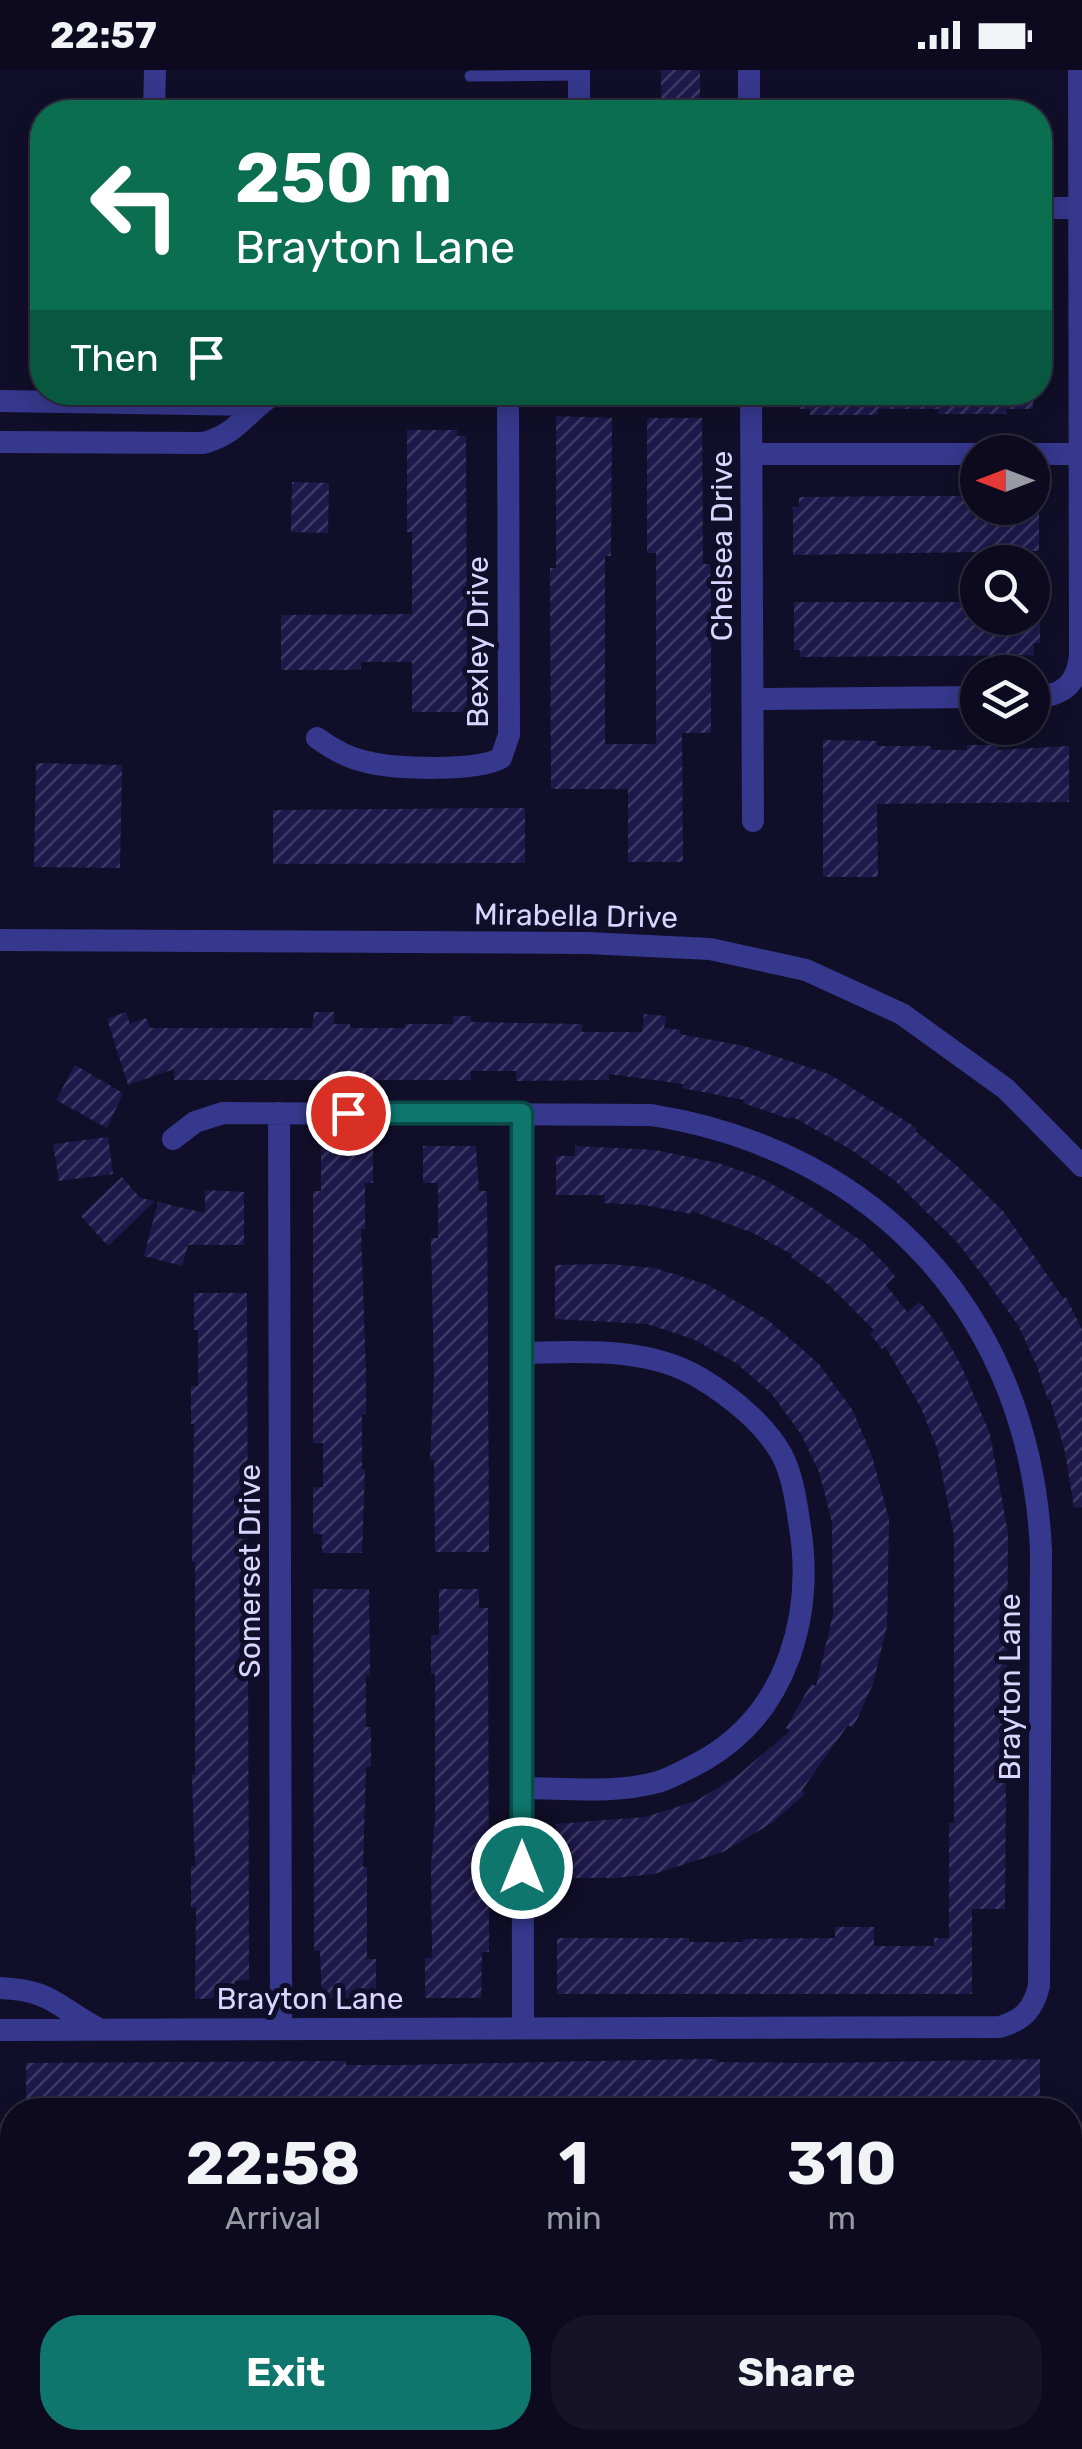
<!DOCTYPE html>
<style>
body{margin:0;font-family:Rubik,sans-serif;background:#161328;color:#f1f3f6;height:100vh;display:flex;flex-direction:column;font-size:38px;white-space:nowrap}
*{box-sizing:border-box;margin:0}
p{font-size:32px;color:#9a9aa4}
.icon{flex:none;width:55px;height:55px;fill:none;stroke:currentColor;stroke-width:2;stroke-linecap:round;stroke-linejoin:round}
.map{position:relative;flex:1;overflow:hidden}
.panel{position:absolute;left:0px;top:2028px;width:1082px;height:352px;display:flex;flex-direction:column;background:#0d0a1f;border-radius:40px 40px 0 0;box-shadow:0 5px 25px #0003,0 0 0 2px #2d2b3d}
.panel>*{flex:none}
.hud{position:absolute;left:30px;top:30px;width:1022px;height:305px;border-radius:40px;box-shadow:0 5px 25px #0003,0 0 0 2px #2d2b3d;background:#0b6e4f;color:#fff;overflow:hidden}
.needle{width:65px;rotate:270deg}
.tools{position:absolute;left:960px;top:365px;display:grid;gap:20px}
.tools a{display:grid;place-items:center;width:90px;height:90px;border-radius:50%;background:#0d0a1f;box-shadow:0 5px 25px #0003,0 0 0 2px #2d2b3d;font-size:50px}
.pin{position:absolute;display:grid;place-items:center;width:85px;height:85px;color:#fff;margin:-42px;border:5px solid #fff;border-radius:50%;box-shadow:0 2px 10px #0007}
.me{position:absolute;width:110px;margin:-55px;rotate:0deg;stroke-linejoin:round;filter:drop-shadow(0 0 8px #0008)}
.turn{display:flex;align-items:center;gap:35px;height:210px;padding:0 40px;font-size:45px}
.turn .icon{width:130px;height:130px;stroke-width:2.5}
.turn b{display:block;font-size:70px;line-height:85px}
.then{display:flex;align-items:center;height:95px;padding:0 40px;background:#0003;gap:20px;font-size:38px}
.eta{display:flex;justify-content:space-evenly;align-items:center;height:170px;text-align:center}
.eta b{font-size:60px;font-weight:700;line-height:70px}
.button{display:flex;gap:20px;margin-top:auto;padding:20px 40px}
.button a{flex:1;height:115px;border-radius:40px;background:#0f766e;color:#fff;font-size:40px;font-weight:700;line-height:115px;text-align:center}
.button a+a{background:#161328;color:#f1f3f6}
.status{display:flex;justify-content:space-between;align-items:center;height:70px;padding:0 50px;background:#0d0a1f;direction:ltr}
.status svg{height:28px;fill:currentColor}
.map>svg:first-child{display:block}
.building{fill:url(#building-hatch)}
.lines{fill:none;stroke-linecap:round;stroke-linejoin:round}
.lane{stroke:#35388c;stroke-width:11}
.street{stroke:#35388c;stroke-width:22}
.route-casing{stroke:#0a4d48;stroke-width:25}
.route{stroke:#0f766e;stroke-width:18}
.labels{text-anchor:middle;stroke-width:10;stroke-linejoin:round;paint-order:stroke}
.street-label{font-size:30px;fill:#d8d6ff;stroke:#110e29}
</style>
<div class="status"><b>22:57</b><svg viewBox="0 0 49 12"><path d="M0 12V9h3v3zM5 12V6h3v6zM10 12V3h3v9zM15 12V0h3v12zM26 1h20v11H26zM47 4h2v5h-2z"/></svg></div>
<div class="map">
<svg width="1082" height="2379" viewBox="0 0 1082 2379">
<defs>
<pattern id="building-hatch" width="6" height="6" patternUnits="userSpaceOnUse" patternTransform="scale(2.5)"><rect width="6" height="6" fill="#1f184b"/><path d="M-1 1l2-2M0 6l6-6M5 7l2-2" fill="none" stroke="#3f3966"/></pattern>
</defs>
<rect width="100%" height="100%" fill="#110e29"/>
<path class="building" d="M661,0H700V42H661Z
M799,322H1033V339H1006V344H938V339H878V345H810V339H799Z
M556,346L612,348L611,486H605V674H656V483H647V348H702L703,494H710L711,526V663H682L683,792H628V719H551L550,498H556Z
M407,360H457V366H466L467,642H412V592H361V599L351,600H281V545L412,544V462H407Z
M292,412L329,413L328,463L291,462Z
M921,426H967V429H978V438H1039V481L793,485V437H799V427Z
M794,532H978V548H1040V573H1034V585L800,587V580H794Z
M823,670L877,671V676H931V680H967V675H998V680L1069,676V732L877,734L878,807H823Z
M36,693L122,695L120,798L34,797Z
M502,738H525V793L273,794V740Z
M126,942L130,954L146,948L150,958H312L314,942H334V954H350V958H405V954H453V946H471V952L582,954V962H642L644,944L666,946L664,958L680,960V964L744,976L829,1004L917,1058L915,1061L957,1096L1004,1142L1063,1228L1066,1227L1082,1260V1437L1074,1438L1065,1382L1050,1329L1048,1330L1036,1294L1018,1255L986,1210L957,1172L893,1109L850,1079L791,1046L790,1049L743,1033L744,1030L682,1018L683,1014L609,1004V1010L516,1011V1001H471V1010H174V999L128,1015L107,949Z
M75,995L123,1023L107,1058L56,1030Z
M108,1067L113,1104L59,1111L53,1074Z
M321,1075H373V1113H365V1159H361L366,1305V1344H362V1399H365L362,1483H322V1464H313V1417H323V1373H313V1121H321Z
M423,1076H476L479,1121H487L489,1482H435L434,1390H430L434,1306L431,1168H438V1113H423Z
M575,1076L655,1080L718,1093L761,1108L808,1135L863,1172L884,1193L895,1206L886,1215L907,1242L920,1232L940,1258L961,1295L990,1364L1008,1463L1005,1839H972V1924H557V1868H689V1872H743V1869L835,1868V1857H874V1876H934V1868H949V1753H954V1465L937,1378L921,1338L885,1276L882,1279L870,1264L874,1260L829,1215L791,1187L793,1185L751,1162L692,1141L691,1144L644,1135L604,1133L605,1125H556V1086H575Z
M122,1107L140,1128L155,1131L108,1176L81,1146Z
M205,1120L244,1122V1175H188L182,1196L144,1186L158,1132L205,1143Z
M609,1194L655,1198L708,1215L768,1250L819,1294L853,1341L872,1386L889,1449L887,1556L873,1614L853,1658L848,1655L802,1720L805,1724L772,1753L723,1782L654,1804L615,1808H556V1754L645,1747L696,1731L737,1706L790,1661L786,1658L811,1614L816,1616L833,1544L832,1452L819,1402L801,1364L771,1323L736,1293L693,1269L647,1254L555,1249V1195Z
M194,1223H247L249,1910L235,1911V1928L195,1929L196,1837H191V1796H195L192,1705H195V1492H192L194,1354H191V1316H198V1260H194Z
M313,1519H369L370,1605H366V1657H371V1697H366L363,1797H367V1889H376V1928H322L320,1881H314Z
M439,1519H479V1538H488L489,1882H482L481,1928H425V1888H432L431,1796L435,1749V1604H431V1565H439Z
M696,1989H716V1992L816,1993L1040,1989V2040H26V1993L346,1991V1995H399Z"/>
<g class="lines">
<path class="lane" d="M470,6L579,5"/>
<path class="street" d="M579,0V42
M749,0V42
M154,42L155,0
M1040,138H1080
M751,322L753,751
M0,331L257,335
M0,372L203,373C239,364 247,340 277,322
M752,384H978
M1032,384H1080
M1032,627C1062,627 1078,614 1080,584L1079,0
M753,629L978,627
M317,668C332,679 348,688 367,692C396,699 476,702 501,688L509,665L508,322
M0,870L587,873L710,879L806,900L902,944L1006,1019L1082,1096
M279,1043L281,1959
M522,1043L523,1958
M522,1283C580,1282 647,1276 700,1308C730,1326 765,1354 782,1385C792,1404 796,1430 799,1451C815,1542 789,1640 706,1689C691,1697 674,1707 658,1712C615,1724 565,1718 522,1718
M0,1918C51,1920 56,1936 97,1958
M0,1960L1000,1957C1023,1950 1033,1940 1039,1916L1041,1481C1031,1249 880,1081 651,1045L223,1043L195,1052L173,1069
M770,2368V2379
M188,2379V2368
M481,2379V2368
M1062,2379V2368"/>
</g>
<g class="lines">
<defs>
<path id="route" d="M348,1043H522V1798"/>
</defs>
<use href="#route" class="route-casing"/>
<use href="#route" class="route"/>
</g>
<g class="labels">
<g class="street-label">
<text transform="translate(722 476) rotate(-90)" y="10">Chelsea Drive</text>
<text transform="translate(478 572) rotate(-90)" y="10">Bexley Drive</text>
<text transform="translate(576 846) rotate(1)" y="10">Mirabella Drive</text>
<text transform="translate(250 1501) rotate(-90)" y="10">Somerset Drive</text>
<text transform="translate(1010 1617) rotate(-90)" y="10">Brayton Lane</text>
<text x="310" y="1939">Brayton Lane</text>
</g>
</g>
</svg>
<div class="tools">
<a><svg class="needle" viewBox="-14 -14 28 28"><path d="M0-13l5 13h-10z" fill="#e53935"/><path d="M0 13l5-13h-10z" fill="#9a9aa4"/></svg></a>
<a><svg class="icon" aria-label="search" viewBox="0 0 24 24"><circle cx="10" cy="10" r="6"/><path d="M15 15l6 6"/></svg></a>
<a><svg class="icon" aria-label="layers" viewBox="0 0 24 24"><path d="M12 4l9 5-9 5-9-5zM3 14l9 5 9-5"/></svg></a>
</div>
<div class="pin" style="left:348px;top:1043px;background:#d93025"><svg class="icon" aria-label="arrive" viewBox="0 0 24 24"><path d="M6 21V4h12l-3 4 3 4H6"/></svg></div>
<svg class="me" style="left:522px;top:1798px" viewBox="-20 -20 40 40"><circle r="17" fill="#0f766e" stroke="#fff" stroke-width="3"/><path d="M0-11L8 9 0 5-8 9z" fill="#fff"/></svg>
<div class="hud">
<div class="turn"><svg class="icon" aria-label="left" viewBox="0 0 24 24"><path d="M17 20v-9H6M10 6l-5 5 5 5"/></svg><div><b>250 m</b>Brayton Lane</div></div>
<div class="then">Then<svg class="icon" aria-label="arrive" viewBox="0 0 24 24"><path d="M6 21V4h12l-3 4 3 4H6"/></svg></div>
</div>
<section class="panel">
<div class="eta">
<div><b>22:58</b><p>Arrival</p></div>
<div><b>1</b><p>min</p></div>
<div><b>310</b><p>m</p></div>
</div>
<div class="button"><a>Exit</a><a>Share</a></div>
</section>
</div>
